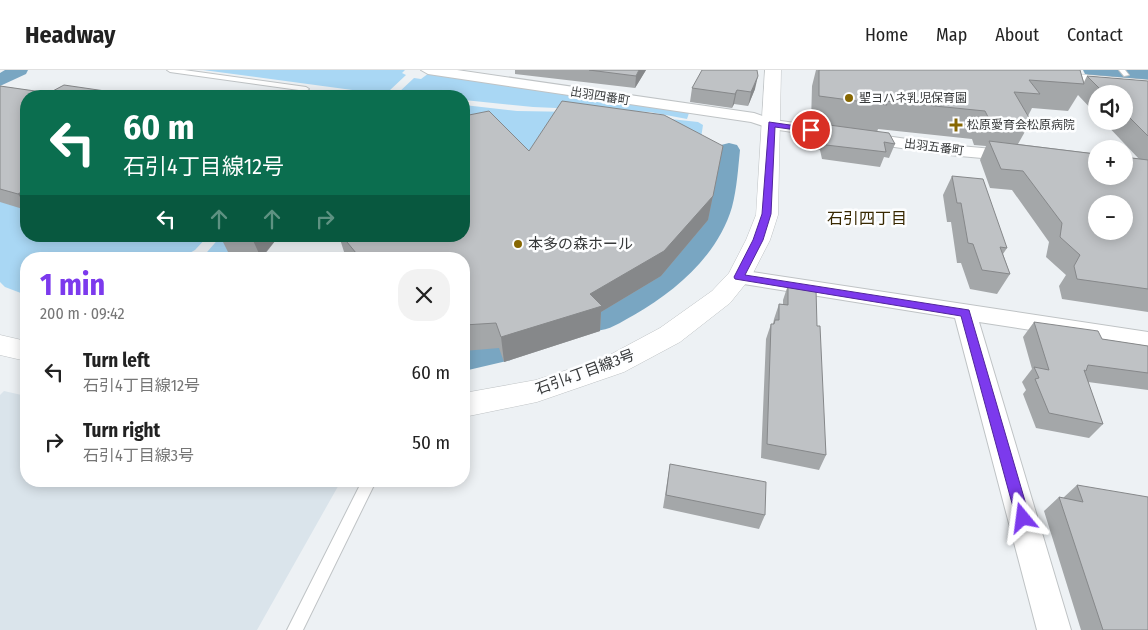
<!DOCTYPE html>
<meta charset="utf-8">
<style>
body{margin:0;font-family:"Fira Sans Condensed","Noto Sans JP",sans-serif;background:#f2f2f2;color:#222;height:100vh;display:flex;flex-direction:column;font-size:19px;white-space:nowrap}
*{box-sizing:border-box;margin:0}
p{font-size:16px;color:#767676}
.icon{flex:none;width:28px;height:28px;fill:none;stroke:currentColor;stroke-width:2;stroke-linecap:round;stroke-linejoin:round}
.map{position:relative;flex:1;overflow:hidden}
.side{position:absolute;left:20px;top:182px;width:450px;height:235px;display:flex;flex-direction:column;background:#fff;border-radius:20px;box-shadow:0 2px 12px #0003}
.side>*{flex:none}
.guide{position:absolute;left:20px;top:20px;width:450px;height:152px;border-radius:20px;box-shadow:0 2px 12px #0003;background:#0b6e4f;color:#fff;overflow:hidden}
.fabs{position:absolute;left:1088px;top:15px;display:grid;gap:10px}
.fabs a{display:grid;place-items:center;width:45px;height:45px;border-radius:50%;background:#fff;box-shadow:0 2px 12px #0003;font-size:25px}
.pin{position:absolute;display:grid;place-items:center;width:42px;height:42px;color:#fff;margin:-21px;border:2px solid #fff;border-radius:50%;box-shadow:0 1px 5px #0007}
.me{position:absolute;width:55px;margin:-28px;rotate:344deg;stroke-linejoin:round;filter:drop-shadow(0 0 4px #0008)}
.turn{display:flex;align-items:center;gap:18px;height:105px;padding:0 20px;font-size:22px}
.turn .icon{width:65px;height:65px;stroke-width:2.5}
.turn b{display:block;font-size:35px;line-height:42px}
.lanes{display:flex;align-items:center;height:48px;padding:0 20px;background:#0003;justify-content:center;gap:25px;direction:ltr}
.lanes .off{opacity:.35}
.round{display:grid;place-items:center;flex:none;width:52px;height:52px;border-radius:20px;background:#f2f2f2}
.summary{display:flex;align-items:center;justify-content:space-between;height:85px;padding:0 20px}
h1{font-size:30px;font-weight:700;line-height:38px;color:#7c3aed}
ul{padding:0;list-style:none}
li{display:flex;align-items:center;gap:15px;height:70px;padding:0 20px}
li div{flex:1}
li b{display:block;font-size:19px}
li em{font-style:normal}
header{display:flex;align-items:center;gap:30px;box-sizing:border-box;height:70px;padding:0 25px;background:#fff;border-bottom:1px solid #e0e0e0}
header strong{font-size:24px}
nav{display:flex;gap:28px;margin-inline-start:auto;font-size:18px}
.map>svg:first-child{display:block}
.built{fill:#dae4eb}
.green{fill:#a9d7f4}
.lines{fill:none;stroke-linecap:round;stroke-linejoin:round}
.canal{fill:#79a6c2;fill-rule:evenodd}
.lane-casing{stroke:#bfc3c5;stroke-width:2}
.street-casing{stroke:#bfc3c5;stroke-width:2}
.secondary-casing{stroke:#bfc3c5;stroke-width:1}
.primary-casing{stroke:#bfc3c5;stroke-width:1}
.lane{fill:#fff;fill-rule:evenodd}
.street{fill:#fff;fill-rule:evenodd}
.secondary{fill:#fff;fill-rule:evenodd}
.primary{fill:#fff;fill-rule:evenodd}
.wall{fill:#a4a7a9;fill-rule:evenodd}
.shaded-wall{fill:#86888a}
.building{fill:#bfc2c5;stroke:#86888a;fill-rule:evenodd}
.route{fill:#7c3aed;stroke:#51269a}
.poi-dot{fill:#876702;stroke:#fdfeff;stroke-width:2}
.labels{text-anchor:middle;stroke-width:5;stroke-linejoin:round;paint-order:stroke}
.far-street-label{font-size:12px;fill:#37393a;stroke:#fdfeff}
.far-poi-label{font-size:12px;fill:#37393a;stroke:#fdfeff;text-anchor:start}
.poi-label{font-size:15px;fill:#37393a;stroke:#fdfeff;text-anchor:start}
.street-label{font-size:15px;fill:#37393a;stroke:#fdfeff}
.neighbourhood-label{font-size:16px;fill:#382800;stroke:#fdfeff}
</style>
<header>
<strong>Headway</strong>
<nav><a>Home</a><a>Map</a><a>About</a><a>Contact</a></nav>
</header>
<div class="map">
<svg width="1148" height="560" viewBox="0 0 1148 560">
<rect width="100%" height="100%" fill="#edf1f4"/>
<path class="built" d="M4,321L26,326V411H341L257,560H0V325Z"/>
<path class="green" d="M203,0H405L402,3L406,5L388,22L382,24Z
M429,3L689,43L687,49L650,42L533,37L464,30V26L397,24L414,8L421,9Z
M464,35L517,41L576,42L643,46L698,52L703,55L701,68L518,91L478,48L464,45Z
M0,106L26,140V166H208L195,180L179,189H26V225L5,217L0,212Z
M221,166H249L228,189H201Z"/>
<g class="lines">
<path class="canal" d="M5,0H28L26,4L0,16V3Z
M1083,0H1148V11L1092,6L1085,4Z
M729,73L737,75L740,80C738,99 737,118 732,137C718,185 676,221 634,245C617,254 604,265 584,259L580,252C588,239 608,234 621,226C657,205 694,178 707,137C713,118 715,99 718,80L721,75Z
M500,271L511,274L516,282L511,290L464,301V277Z"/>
<defs>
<path id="lane" d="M167,0H184L306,17L309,19L306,21L170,2Z
M1119,0H1125L1129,5L1124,6Z
M362,411H376L303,560H287Z"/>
<path id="street" d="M421,0H457L754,43L774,50L949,75L1015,81L1021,82L1024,86L1021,90L1015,91L949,85L772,59L751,52L428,4Z
M739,200L1148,262V278L979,252L1071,560H1037L955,248L731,212L728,207L731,202Z"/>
<path id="secondary" d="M765,0H781L778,145L770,170L751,207L730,233L680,272L624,302L537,332L464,347V323L536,310L604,288L660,258L712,221L729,203L746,170L756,145Z
M0,265L26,271V291L0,285Z"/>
<path id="primary" d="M962,0H1029L1148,10V20L970,5L964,3Z"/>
</defs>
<use href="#lane" class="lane-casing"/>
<use href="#street" class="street-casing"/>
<use href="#secondary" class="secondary-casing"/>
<use href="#primary" class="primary-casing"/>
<use href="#lane" class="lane"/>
<use href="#street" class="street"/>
<use href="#secondary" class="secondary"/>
<use href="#primary" class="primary"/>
</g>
<path class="wall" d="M515,0H646L635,18L515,4Z
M816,0H1080L1084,12L1087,6L1148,11V242L1062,229L1059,216L1066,205L1046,187L1049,172L1012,120L990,118L980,90L986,76L974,75L972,69L878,59L877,62L895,74L889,88L884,87L880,97L822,89L820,80L809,79L810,67L814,54L811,53L812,16ZM1096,24H1124V51H1103L1139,89L1018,74L1031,51L1028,46L1032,38L1068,41L1078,25L1096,44Z
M0,16L49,23L112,22L114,26H26V140L0,132Z
M692,18L755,19L748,36L734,34L732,38L690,32Z
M723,76L708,150L661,206L601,242L600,261L504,292L499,278L464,281V189H349L345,185L339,166H464L529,81Z
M952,106L1007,178L1003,184L1010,204L997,224L970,219L961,193H957L951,152H947L943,125Z
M220,166H279L262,188H250L230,186Z
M788,215L817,256L826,385L819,400L761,388L766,269L771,254H773L774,249L779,234H783V230Z
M1034,252L1102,269L1148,276V320L1088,312L1103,354L1089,368L1036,358L1023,324L1026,320L1022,312L1032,299L1023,267Z
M670,394L765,445L759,459L663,438Z
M1077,415L1148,560H1081L1044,441L1059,427L1063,428Z"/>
<path class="shaded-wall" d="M639,0H646L635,18L636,6Z
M758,6L755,19L748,36L751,22Z
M737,20L734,34L732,38L735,24Z
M112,22L114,26H105Z
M723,76L708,150L661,206L601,242L600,261L504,292L501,267L590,224Z
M26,119V136L18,124Z
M251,166H279L261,188Z"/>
<path class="building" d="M589,0H639L636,6Z
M702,0H757L758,6L751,22L737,20L735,24L692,18Z
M819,0H1080L1084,14L1029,10L1040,24L1014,22L1031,51L988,47L985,41L885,31L887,35L819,26Z
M1087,6L1148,11V66L1124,42V24H1105Z
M64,15L112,22L105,26H26V119L18,124L0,119V16L49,23Z
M562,31L664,45L723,76L713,126L664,181L590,224L602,236L501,267L496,253L464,255V189H361L342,166H464V46L489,41L529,81Z
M814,53L889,63L895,74L884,72L886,82L826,75L824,65H814Z
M989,71L1096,84V106H1124V87L1148,90V219L1077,209L1074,196L1080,185L1060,167L1062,153L1023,101L1001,99ZM1096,134H1124V161H1096Z
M952,106L983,109L1007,178L1000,177L1010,204L982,200L973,174L968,173L961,133H957Z
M250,187L280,189H249Z
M788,215L816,219L817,256H820L826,385L767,374L771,254H774L775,250H779V234L788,235Z
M1034,252L1098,261L1102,269L1148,276V303L1088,295L1086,301L1084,300L1103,354L1049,343L1035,309L1039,308L1034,297L1049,300Z
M670,394L766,412L765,445L666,425Z
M1077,415L1148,427V560H1103L1059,427L1083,432Z"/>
<path class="route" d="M769,52L811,58L815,60L811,62L775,57L771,144L763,170L745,205L969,240L1030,448L1028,453L1023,455L1018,453L1016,448L961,246L735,209L734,207L753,170L762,144Z"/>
<g class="poi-dot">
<circle cx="849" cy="28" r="5"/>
<path d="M953.5 47.5h5v5h5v5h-5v5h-5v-5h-5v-5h5z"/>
<circle cx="518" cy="174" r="5"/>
</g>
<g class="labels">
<g class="far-street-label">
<text transform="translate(600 26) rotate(9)" y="4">出羽四番町</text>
<text transform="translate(934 77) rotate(7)" y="4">出羽五番町</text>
</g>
<g class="far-poi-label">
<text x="859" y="32">聖ヨハネ乳児保育園</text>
<text x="967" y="59">松原愛育会松原病院</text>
</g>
<g class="poi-label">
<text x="528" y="179">本多の森ホール</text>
</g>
<g class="street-label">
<text transform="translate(585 302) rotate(-20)" y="5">石引4丁目線3号</text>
</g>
<g class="neighbourhood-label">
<text x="867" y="154">石引四丁目</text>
</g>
</g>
</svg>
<div class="fabs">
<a><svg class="icon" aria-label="sound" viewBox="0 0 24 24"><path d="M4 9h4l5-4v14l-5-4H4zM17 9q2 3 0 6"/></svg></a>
<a>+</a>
<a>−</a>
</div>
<div class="pin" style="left:811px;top:60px;background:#d93025"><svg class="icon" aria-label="arrive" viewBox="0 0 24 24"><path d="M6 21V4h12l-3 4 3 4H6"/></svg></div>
<svg class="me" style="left:1023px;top:448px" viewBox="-20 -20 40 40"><path d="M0-17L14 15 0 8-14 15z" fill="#7c3aed" stroke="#fff" stroke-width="4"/></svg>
<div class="guide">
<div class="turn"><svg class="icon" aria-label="left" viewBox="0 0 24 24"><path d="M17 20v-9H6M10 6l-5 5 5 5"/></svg><div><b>60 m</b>石引4丁目線12号</div></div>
<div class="lanes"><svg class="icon" aria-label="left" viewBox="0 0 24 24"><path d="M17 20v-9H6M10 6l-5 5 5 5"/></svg><svg class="icon off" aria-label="ahead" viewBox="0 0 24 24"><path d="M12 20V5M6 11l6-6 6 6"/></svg><svg class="icon off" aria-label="ahead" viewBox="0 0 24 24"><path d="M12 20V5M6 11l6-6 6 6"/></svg><svg class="icon off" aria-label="right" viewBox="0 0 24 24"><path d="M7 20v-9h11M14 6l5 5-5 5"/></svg></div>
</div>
<section class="side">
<div class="summary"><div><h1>1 min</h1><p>200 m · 09:42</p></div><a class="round"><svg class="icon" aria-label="close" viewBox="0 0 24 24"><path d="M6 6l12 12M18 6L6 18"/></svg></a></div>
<ul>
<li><svg class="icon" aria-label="left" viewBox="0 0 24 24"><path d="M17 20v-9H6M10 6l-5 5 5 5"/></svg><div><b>Turn left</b><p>石引4丁目線12号</p></div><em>60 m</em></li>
<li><svg class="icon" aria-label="right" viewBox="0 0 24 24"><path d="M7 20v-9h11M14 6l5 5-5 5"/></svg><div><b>Turn right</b><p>石引4丁目線3号</p></div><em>50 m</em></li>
</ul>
</section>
</div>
